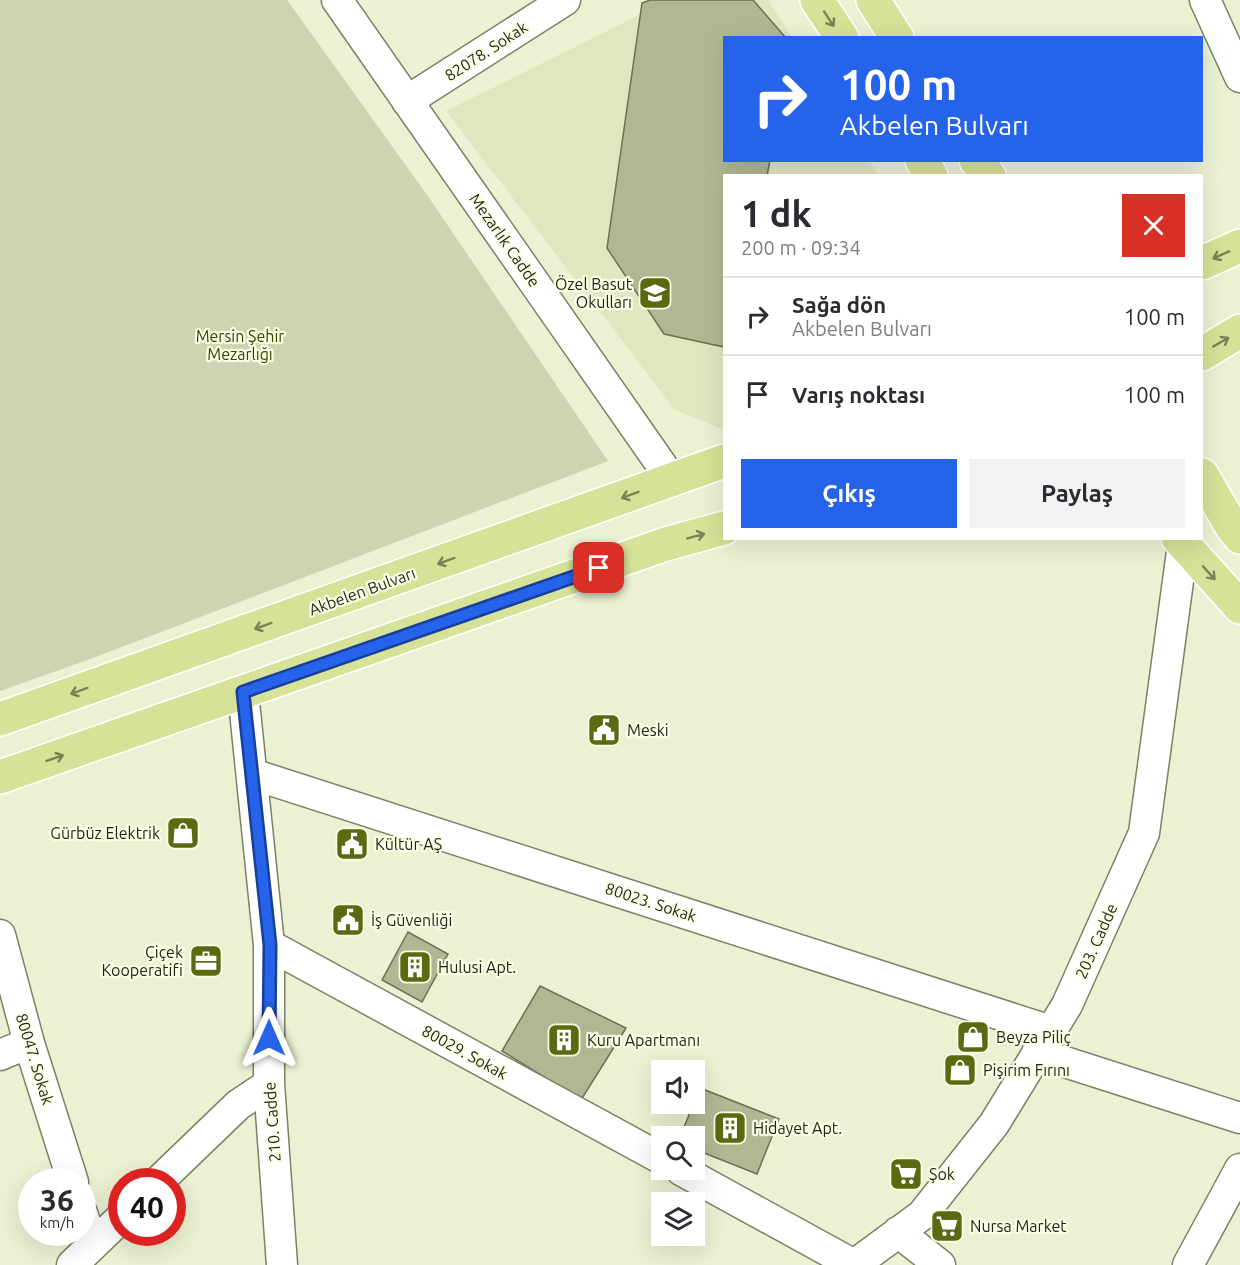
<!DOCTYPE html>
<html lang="tr">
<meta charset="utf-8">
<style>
body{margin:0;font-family:Ubuntu,sans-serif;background:#f2f2f3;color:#2b2b33;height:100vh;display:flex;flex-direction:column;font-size:22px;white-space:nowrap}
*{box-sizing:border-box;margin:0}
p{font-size:20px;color:#7c7c81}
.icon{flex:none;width:33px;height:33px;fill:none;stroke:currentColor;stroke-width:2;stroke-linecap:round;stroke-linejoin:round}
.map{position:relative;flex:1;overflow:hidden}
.sheet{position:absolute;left:723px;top:174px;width:480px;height:366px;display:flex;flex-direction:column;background:#fff;border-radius:0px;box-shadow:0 6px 24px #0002}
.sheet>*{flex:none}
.banner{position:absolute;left:723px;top:36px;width:480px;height:126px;border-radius:0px;box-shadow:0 6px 24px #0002;background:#2563eb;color:#fff;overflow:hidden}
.tools{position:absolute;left:651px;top:1060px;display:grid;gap:12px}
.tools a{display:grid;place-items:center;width:54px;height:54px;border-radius:0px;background:#fff;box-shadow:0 6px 24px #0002;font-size:30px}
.speed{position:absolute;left:18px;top:1168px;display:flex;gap:12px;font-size:30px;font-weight:700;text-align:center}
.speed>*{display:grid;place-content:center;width:78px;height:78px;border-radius:50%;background:#fff;box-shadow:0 6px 24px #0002;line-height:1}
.speed small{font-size:15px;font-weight:400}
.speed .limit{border:9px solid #d22;background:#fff;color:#111}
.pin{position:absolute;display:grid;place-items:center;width:51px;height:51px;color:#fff;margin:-26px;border-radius:12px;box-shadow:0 3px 9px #0006}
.me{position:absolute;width:66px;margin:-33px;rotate:0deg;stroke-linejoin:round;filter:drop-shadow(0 0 4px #0008)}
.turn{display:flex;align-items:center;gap:21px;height:126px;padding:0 18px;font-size:27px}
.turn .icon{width:78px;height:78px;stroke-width:2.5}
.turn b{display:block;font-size:42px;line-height:51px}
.round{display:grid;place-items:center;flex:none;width:63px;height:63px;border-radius:0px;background:#f2f2f3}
.headline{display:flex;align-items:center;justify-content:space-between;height:102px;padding:0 18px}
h1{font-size:36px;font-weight:600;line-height:45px}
.button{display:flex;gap:12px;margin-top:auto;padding:12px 18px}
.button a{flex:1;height:69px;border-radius:0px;background:#2563eb;color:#fff;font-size:24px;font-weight:600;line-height:69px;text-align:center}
.button a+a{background:#f2f2f3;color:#2b2b33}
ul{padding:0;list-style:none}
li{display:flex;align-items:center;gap:18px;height:78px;padding:0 18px;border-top:2px solid #e1e1e2}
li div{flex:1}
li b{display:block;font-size:22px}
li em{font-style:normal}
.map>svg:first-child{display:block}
.built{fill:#dfe7c0}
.green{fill:#cdd4b2}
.building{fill:#b0b893;stroke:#6b7155;stroke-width:1.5}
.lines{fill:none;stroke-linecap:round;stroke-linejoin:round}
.minor-casing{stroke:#7b8265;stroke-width:33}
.major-casing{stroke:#fff;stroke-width:36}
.minor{stroke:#fff;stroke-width:30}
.major{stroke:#d6e297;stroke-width:33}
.oneway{stroke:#7a8256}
.route-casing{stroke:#184099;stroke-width:15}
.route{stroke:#2563eb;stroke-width:10}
.labels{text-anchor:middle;stroke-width:4.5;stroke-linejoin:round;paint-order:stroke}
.street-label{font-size:16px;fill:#1f2216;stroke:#f9ffe5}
.poi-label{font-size:16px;fill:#1f2216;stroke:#f9ffe5;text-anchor:start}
.park-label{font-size:16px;fill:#384000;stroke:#f9ffe5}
</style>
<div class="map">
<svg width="1240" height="1265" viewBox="0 0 1240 1265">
<rect width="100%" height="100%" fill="#ebf2d3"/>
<path class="built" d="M669,0H768L792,37L724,38V160L869,161L879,175L724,176V430L675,410L446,111Z"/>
<path class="green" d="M0,0H287L425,192L608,461L93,658L0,691Z"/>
<path class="building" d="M650,0H753L786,38H724V160H770L767,176H724V347L664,334L607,248L642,3Z
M408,932L448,954L422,1002L382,980Z
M540,986L626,1028L581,1100L502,1051Z
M700,1088L779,1119L757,1174L694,1149V1137H680Z"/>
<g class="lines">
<defs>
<path id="minor" d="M337,0L672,480
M1205,0L1240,77
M407,101L565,0
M243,692L269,945V1084L282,1265
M252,774L1051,1031
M0,935L29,1043L73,1182
M269,945L662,1159
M1037,1053L1240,1118
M0,1055L29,1043
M681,1170L854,1265L922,1215L994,1124L1067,1005L1144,833L1183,544
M158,1182L238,1105L269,1084
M82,1213L93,1245
M898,1232L940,1265
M72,1265L122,1217
M1188,1265L1240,1169"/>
<path id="major" d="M817,0L842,38
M873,0L897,38
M922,160L931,176
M976,160L989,176
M1202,263L1240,246
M1202,354L1240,331
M1202,475L1232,527L1240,537
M1178,538L1240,607
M0,719L724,461
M0,777L666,544L724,528"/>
</defs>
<use href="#minor" class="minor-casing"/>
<use href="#major" class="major-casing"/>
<use href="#minor" class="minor"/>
<use href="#major" class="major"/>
</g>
<defs><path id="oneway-shaft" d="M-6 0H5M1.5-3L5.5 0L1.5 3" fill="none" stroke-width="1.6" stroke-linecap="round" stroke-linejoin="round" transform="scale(1.5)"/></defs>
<g class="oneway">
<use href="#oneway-shaft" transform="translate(829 19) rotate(57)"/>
<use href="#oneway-shaft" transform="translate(1221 255) rotate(156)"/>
<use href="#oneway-shaft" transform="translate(1221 342) rotate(-30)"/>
<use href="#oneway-shaft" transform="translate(630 495) rotate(160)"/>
<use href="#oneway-shaft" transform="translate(696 536) rotate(-15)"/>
<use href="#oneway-shaft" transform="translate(446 561) rotate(160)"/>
<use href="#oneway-shaft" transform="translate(1209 573) rotate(48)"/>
<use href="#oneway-shaft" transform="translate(263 626) rotate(160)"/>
<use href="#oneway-shaft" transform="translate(79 691) rotate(160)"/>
<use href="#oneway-shaft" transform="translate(55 758) rotate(-19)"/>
</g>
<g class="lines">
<defs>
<path id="route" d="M269,1038L270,945L243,692L599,568"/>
</defs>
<use href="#route" class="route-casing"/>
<use href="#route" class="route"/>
</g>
<defs>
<symbol id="school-square" viewBox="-11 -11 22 22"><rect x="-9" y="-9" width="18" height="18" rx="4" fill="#5d6910" stroke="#f9ffe5"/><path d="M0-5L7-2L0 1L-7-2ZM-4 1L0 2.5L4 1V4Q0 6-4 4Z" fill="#fff"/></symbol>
<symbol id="civic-square" viewBox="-11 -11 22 22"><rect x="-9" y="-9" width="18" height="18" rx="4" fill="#5d6910" stroke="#f9ffe5"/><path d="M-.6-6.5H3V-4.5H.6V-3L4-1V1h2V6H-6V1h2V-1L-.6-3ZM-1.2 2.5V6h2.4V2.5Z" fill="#fff"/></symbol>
<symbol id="shop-square" viewBox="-11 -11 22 22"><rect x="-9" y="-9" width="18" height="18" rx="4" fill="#5d6910" stroke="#f9ffe5"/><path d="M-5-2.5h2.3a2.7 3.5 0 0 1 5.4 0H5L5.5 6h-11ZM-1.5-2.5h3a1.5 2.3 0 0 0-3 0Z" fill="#fff"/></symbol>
<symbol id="office-square" viewBox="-11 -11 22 22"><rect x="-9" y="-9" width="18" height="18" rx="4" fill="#5d6910" stroke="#f9ffe5"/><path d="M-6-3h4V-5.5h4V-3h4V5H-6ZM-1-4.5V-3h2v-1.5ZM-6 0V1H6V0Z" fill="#fff"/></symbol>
<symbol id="building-square" viewBox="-11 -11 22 22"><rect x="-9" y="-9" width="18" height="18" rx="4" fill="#5d6910" stroke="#f9ffe5"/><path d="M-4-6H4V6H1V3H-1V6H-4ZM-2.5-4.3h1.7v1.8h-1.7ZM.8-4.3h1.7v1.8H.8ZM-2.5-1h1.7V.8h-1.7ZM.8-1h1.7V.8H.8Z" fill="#fff"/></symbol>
<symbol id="supermarket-square" viewBox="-11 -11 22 22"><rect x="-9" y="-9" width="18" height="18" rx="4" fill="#5d6910" stroke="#f9ffe5"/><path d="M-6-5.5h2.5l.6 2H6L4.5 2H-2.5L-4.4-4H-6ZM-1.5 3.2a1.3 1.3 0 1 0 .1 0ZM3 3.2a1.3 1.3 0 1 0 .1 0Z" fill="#fff"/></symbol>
</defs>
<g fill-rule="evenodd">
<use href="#school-square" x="636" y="274" width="38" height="38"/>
<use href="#civic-square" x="585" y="711" width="38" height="38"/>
<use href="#shop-square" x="164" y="814" width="38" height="38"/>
<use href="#civic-square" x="333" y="825" width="38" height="38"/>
<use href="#civic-square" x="329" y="901" width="38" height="38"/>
<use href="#office-square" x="187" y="942" width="38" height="38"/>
<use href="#building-square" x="396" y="948" width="38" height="38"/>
<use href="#shop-square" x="954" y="1018" width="38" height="38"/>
<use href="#building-square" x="545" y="1021" width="38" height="38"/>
<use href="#shop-square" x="941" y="1051" width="38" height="38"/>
<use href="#building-square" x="711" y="1109" width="38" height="38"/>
<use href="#supermarket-square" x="887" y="1155" width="38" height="38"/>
<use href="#supermarket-square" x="928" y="1207" width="38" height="38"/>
</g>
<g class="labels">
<g class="street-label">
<text transform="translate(486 51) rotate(-33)" y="6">82078. Sokak</text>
<text transform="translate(505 240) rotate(55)" y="6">Mezarlık Cadde</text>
<text transform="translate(362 591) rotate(-20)" y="6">Akbelen Bulvarı</text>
<text transform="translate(651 902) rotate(18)" y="6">80023. Sokak</text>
<text transform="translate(1096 941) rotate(-66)" y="6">203. Cadde</text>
<text transform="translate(465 1052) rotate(29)" y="6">80029. Sokak</text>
<text transform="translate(35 1059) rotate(73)" y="6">80047. Sokak</text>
<text transform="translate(272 1122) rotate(-94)" y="6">210. Cadde</text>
</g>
<g class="poi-label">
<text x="632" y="290" text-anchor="end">Özel Basut<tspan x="632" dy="18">Okulları</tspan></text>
<text x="627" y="736">Meski</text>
<text x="160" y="839" text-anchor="end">Gürbüz Elektrik</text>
<text x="375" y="850">Kültür AŞ</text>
<text x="371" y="926">İş Güvenliği</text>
<text x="183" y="958" text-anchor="end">Çiçek<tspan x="183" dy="18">Kooperatifi</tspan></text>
<text x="438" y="973">Hulusi Apt.</text>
<text x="996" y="1043">Beyza Piliç</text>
<text x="587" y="1046">Kuru Apartmanı</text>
<text x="983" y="1076">Pişirim Fırını</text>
<text x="753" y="1134">Hidayet Apt.</text>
<text x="929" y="1180">Şok</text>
<text x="970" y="1232">Nursa Market</text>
</g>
<g class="park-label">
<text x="240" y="342">Mersin Şehir<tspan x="240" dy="18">Mezarlığı</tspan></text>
</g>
</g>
</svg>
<div class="tools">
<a><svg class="icon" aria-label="sound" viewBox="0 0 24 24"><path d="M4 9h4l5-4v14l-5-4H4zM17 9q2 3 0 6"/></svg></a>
<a><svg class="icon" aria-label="search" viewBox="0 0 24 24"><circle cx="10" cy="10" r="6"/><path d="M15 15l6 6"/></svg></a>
<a><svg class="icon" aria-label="layers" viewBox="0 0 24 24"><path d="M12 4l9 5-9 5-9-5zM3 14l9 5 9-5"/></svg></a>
</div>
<div class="speed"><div>36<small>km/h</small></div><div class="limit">40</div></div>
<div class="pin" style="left:599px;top:568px;background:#d93025"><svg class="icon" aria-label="arrive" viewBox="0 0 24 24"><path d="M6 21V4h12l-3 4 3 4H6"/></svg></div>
<svg class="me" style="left:269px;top:1038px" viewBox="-20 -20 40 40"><path d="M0-17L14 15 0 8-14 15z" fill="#2563eb" stroke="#fff" stroke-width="4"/></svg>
<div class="banner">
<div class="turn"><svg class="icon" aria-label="right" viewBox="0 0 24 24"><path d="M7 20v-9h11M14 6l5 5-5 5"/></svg><div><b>100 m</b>Akbelen Bulvarı</div></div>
</div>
<section class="sheet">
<div class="headline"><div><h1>1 dk</h1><p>200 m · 09:34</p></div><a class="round" style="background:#d93025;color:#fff"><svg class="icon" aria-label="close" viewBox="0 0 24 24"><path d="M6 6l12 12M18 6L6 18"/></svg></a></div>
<ul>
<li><svg class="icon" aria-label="right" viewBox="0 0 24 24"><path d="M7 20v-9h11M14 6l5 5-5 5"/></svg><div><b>Sağa dön</b><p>Akbelen Bulvarı</p></div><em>100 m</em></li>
<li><svg class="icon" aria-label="arrive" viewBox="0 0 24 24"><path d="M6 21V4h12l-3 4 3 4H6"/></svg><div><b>Varış noktası</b></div><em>100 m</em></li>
</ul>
<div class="button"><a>Çıkış</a><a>Paylaş</a></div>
</section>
</div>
